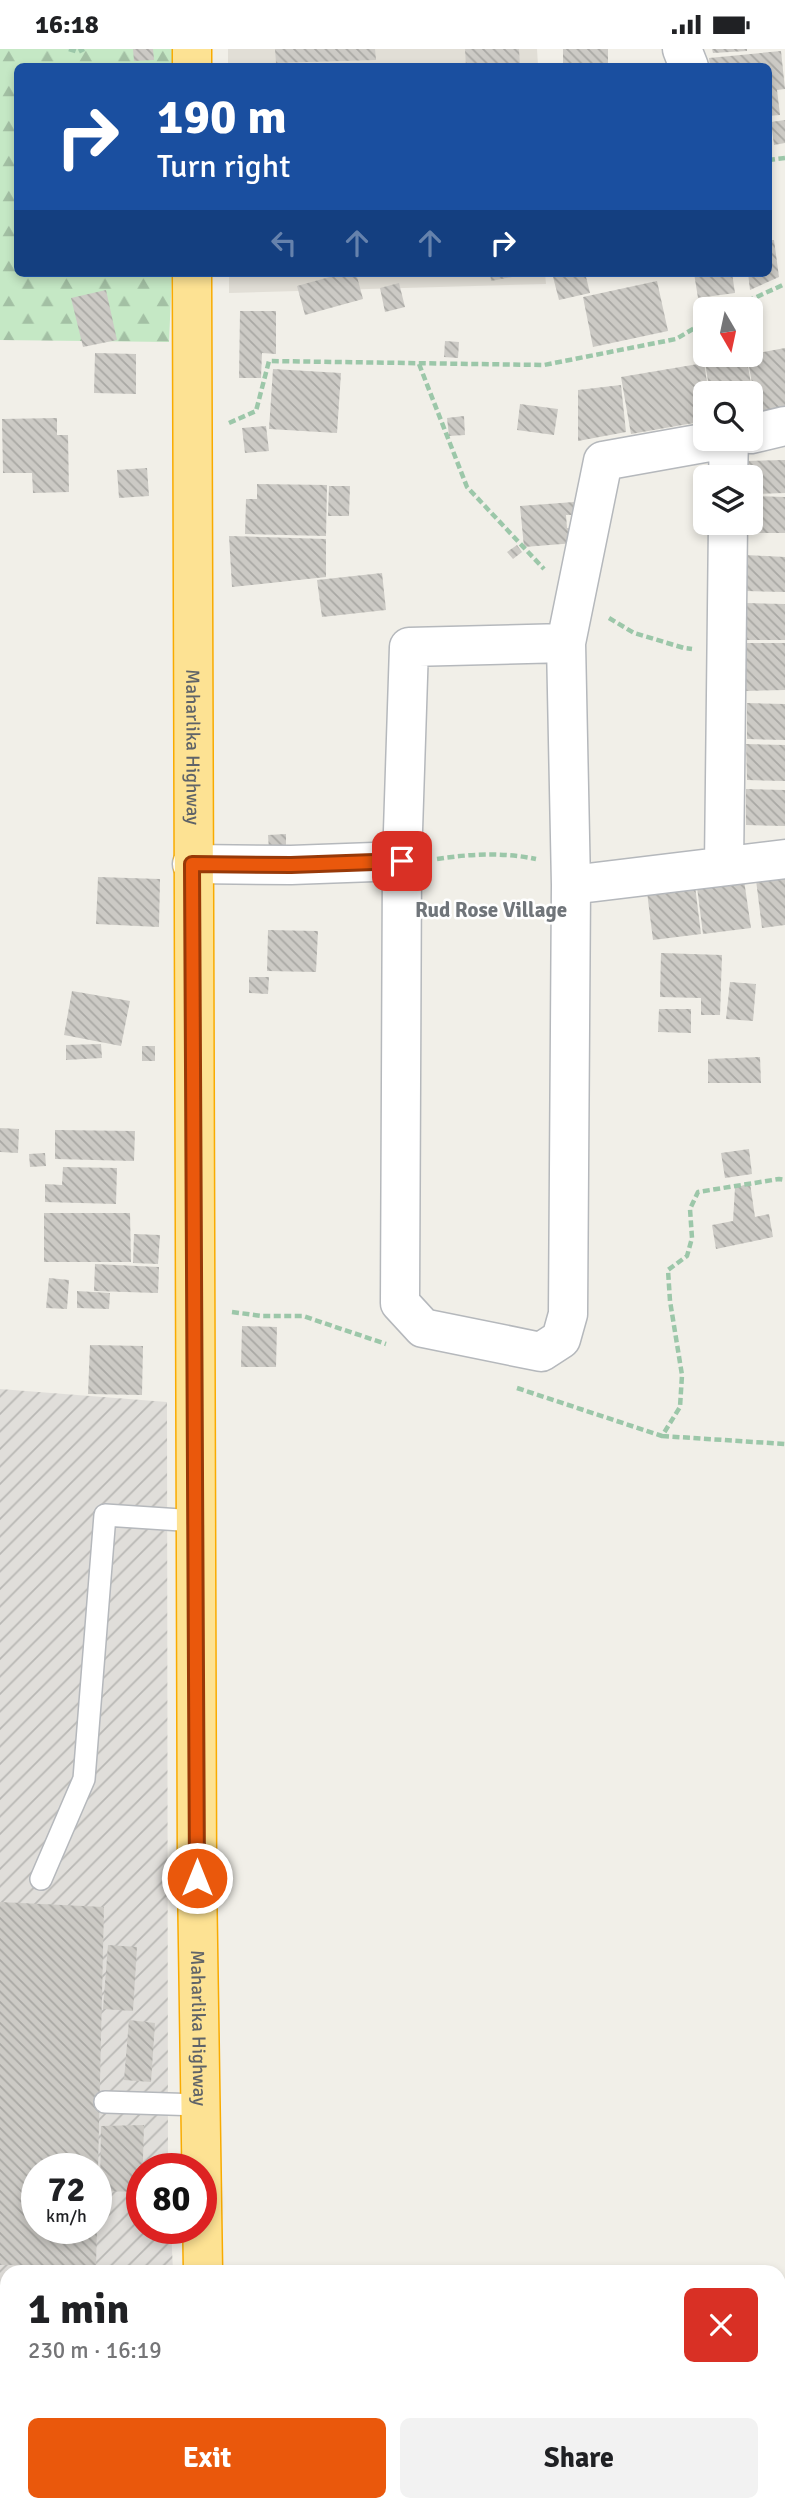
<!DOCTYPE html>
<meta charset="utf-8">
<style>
body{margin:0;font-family:Signika,sans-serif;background:#f2f2f2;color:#202124;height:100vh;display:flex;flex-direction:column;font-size:26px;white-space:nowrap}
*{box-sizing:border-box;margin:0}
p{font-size:23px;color:#757577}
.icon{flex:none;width:38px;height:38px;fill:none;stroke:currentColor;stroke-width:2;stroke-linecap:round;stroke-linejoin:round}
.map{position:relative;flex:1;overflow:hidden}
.details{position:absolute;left:0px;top:2216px;width:786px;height:247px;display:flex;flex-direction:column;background:#fff;border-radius:21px 21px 0 0;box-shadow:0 4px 10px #0003}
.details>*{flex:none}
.banner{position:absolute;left:14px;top:14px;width:758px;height:214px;border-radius:10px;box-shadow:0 4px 10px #0003;background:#1a4fa0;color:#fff;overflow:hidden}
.needle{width:46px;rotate:171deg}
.controls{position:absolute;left:693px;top:248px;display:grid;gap:14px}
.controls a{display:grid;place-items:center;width:70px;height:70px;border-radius:10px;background:#fff;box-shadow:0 4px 10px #0003;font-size:35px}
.speed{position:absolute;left:21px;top:2104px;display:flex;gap:14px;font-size:35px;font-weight:700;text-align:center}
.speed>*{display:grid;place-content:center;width:91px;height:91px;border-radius:50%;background:#fff;box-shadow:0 4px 10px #0003;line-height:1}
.speed small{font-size:18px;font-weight:400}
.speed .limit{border:10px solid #d22;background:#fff;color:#111}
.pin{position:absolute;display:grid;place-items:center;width:60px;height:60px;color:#fff;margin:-30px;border-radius:14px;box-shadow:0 4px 10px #0006}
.me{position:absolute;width:77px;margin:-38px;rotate:0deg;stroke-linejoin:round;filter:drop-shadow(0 0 5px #0008)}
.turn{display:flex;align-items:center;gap:24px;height:147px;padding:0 28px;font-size:32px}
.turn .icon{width:91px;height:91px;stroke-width:2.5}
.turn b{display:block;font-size:49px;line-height:60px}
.lanes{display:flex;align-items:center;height:66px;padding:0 28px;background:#0003;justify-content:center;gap:35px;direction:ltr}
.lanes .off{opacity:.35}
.round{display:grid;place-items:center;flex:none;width:74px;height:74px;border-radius:10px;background:#f2f2f2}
.headline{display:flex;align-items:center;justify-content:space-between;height:119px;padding:0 28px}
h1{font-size:42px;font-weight:700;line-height:52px}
.button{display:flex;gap:14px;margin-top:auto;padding:14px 28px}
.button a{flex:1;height:80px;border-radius:10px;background:#ea580c;color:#fff;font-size:28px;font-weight:700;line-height:80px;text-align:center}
.button a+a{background:#f2f2f2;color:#202124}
.status{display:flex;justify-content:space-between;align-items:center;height:49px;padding:0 35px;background:#fff;direction:ltr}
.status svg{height:19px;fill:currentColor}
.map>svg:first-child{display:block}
.industrial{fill:url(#industrial-furrows);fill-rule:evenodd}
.education{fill:#e1ded6}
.forest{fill:url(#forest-firs)}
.building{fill:url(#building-back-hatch)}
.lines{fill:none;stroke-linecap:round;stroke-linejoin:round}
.lane-casing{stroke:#b5b8bc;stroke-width:24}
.street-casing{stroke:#b5b8bc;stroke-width:41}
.highway-casing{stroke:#f9ab00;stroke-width:41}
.path{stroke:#9cc7a9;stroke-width:4.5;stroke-dasharray:7 3.5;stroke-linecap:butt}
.lane{stroke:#fff;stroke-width:21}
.street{stroke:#fff;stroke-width:38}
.highway{stroke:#fde293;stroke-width:38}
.route-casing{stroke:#983908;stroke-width:18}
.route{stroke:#ea580c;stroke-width:12}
.labels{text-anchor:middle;stroke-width:5;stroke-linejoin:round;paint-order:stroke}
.street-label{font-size:19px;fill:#5f6368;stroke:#fff}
.neighbourhood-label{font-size:21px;font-weight:bold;fill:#70757a;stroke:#fff}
</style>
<div class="status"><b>16:18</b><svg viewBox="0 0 49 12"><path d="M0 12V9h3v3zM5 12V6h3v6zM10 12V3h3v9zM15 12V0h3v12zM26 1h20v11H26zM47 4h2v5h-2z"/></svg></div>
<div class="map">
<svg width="785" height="2462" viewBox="0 0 785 2462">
<defs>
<pattern id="industrial-furrows" width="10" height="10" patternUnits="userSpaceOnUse" patternTransform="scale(1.75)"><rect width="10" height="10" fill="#e0deda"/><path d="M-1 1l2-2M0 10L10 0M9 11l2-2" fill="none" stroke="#b9b8b5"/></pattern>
<pattern id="forest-firs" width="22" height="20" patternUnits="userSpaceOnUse" patternTransform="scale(1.75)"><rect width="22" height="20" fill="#c5e8c5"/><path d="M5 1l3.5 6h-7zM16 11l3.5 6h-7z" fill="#a3c0a4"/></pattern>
<pattern id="building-back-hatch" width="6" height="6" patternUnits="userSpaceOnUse" patternTransform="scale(1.75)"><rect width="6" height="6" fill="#cccac5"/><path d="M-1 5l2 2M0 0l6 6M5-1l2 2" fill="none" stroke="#a9a8a4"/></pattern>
</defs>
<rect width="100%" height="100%" fill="#f1efe8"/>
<path class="industrial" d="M0,1340L167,1353L168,2119H142V2179H171L173,2222H7V2455H193L194,2462H0ZM37,2119H96V2179H37Z"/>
<path class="education" d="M228,0H537L538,17H228Z
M229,224H545L546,235L229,244Z"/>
<path class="forest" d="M0,0H182L181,17L18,18V224H172L169,293L0,291Z"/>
<path class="building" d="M133,0H153L154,11L134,12Z
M275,0H375L376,11L276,14Z
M465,0H519L520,18H466Z
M563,0H608V18H563Z
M712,0H747V2L713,4Z
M781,2L785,40L777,41L780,66L768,67V18H710L709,9Z
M785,71V94L774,96L771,73Z
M768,191H774L779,228L750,241L748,224H768Z
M344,224H356L363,250L305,266L297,237Z
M490,224H527V225L491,232Z
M552,224H585L590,244L559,251Z
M694,224H732L735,244L698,249Z
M657,232L668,282L593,298L583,248Z
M399,234L405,258L385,263L380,239Z
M106,241L117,291L83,298L71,249Z
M240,262H276V305L262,304L261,329H239Z
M445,292L459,293L458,309L444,308Z
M785,299V358L757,363L747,306Z
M95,304L136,305V345L94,344Z
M746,306L756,363L751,364V345H710L705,313Z
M704,314L709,345H705V372L631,385L621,328Z
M273,320L341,324L337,384L269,380Z
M621,336L626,383L578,392V341Z
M520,355L558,360L554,386L517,381Z
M464,367L465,386L449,387L447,369Z
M57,369V386H68L69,443L33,444L32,424H3L2,370Z
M266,377L269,402L245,404L242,379Z
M785,411V444L751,445V429H745V412Z
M147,419L149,447L119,449L117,421Z
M257,435L327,436L326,487L245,485L246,450H257Z
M329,437H350L349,467H328Z
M751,447L785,448V484H746V474H751Z
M574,453V466H566L567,479H574L575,494L524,498L520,457Z
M229,487L326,490V528L232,538Z
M517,496L522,503L513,510L507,503Z
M746,506L785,508V543L746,542Z
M382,524L386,561L322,568L317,531Z
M745,554L785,555V591H745Z
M745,594H785V641L745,642Z
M747,654L785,655V691L747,690Z
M746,695L785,696V732L747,731Z
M746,740L785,741V777L746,776Z
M286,785V800L269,801L268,786Z
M785,827V876L762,879L756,831Z
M98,828L160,830L159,878L96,875Z
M744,831L751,879L703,885L697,838Z
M695,837L701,885L653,891L647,843Z
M268,881L318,882L316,923L267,922Z
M661,904L722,906L720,966H701V949L660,948Z
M249,928H269L268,945L249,944Z
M730,933L756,935L753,972L726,970Z
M72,942L130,952L121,997L64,986Z
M659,960H691V984L658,983Z
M101,995L102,1009L66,1011V996Z
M142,997H155V1012H142Z
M760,1008L761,1034H708V1010Z
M0,1079L19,1080L18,1104L0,1103Z
M55,1081L135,1082L134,1112L55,1110Z
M749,1100L752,1125L725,1129L721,1104Z
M45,1104L46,1117L30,1118L29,1105Z
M63,1118L117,1119L116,1155L45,1153V1135L62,1136Z
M750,1134L755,1168L769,1165L773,1188L716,1200L712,1176L733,1172L735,1139Z
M44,1164H130L131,1213H44Z
M134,1185L160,1186L158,1215L133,1214Z
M95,1215L159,1218L158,1244L94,1242Z
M49,1229L69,1231L67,1260L46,1259Z
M77,1242L110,1244L109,1260L77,1259Z
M242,1277L277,1278L276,1318H241Z
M90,1296L143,1297L142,1346L88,1345Z
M0,1853L104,1858L98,2119H37V2179H97L96,2216H0Z
M108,1896L137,1898L133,1962L103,1960Z
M129,1971L155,1974L151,2033L124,2031Z
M144,2076L142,2143L100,2142L101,2077Z"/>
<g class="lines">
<defs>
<path id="lane" d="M41,1830L84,1730L105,1466L196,1472
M105,2053L200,2056
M0,2443L7,2452"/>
<path id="street" d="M682,0L689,18
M751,385L785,377
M726,390L603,412L566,594L571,836L785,810
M728,429L729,390
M402,812L400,1254L423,1279L541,1303L561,1290L568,1265L571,836
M192,815L291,816L402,812L409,598L566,594
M724,817L728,474"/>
<g id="highway">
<path d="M192,18V0"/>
<path id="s1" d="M192,224L197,1829L203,2222"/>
<path d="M219,2455L220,2462"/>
</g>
</defs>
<use href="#lane" class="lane-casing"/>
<use href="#street" class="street-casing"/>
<use href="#highway" class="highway-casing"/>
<path class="path" d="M69,0L78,3L84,0
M768,111L785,109
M728,261L785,235
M419,315L467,438L544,520
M229,374L256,362L269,312L544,316L676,290L705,273
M609,569L634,584L684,599L692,600
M437,810C470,805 503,803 536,810
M232,1263L262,1267H303L386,1295
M517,1339L662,1387L680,1358L682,1326L670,1252L668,1221L687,1207L692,1189L690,1160L698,1143L779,1130L785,1131
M662,1387L785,1395"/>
<use href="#lane" class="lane"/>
<use href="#street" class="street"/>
<use href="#highway" class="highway"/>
</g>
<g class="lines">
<defs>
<path id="route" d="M197,1829L192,815L291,816L402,812"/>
</defs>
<use href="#route" class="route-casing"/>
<use href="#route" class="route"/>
</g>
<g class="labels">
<g class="street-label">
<text dy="7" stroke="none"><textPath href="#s1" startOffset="474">Maharlika Highway</textPath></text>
<text dy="7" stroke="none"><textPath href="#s1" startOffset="1755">Maharlika Highway</textPath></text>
</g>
<g class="neighbourhood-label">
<text x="491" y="868">Rud Rose Village</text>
</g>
</g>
</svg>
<div class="controls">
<a><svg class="needle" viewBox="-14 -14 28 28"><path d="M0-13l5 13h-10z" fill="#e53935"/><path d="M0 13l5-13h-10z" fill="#757577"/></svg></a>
<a><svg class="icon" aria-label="search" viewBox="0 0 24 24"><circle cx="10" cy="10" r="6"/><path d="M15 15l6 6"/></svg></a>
<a><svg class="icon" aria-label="layers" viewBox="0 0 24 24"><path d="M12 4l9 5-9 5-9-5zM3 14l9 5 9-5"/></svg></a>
</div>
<div class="speed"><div>72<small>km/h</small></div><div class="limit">80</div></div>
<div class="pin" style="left:402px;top:812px;background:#d93025"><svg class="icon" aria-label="arrive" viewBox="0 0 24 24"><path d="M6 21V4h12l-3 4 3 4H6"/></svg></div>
<svg class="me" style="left:197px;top:1829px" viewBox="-20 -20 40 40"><circle r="17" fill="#ea580c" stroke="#fff" stroke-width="3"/><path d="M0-11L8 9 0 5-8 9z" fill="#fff"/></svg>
<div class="banner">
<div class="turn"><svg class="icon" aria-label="right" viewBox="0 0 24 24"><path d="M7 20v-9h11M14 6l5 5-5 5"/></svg><div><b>190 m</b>Turn right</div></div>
<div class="lanes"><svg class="icon off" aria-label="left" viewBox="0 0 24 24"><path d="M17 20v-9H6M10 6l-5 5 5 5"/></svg><svg class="icon off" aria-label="ahead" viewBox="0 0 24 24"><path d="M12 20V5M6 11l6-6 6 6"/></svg><svg class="icon off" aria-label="ahead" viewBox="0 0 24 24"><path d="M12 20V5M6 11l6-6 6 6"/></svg><svg class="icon" aria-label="right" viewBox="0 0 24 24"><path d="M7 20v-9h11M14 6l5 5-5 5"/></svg></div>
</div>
<section class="details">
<div class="headline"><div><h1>1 min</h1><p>230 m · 16:19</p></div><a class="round" style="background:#d93025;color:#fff"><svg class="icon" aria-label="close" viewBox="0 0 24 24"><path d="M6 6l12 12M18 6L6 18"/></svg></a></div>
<div class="button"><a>Exit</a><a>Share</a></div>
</section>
</div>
